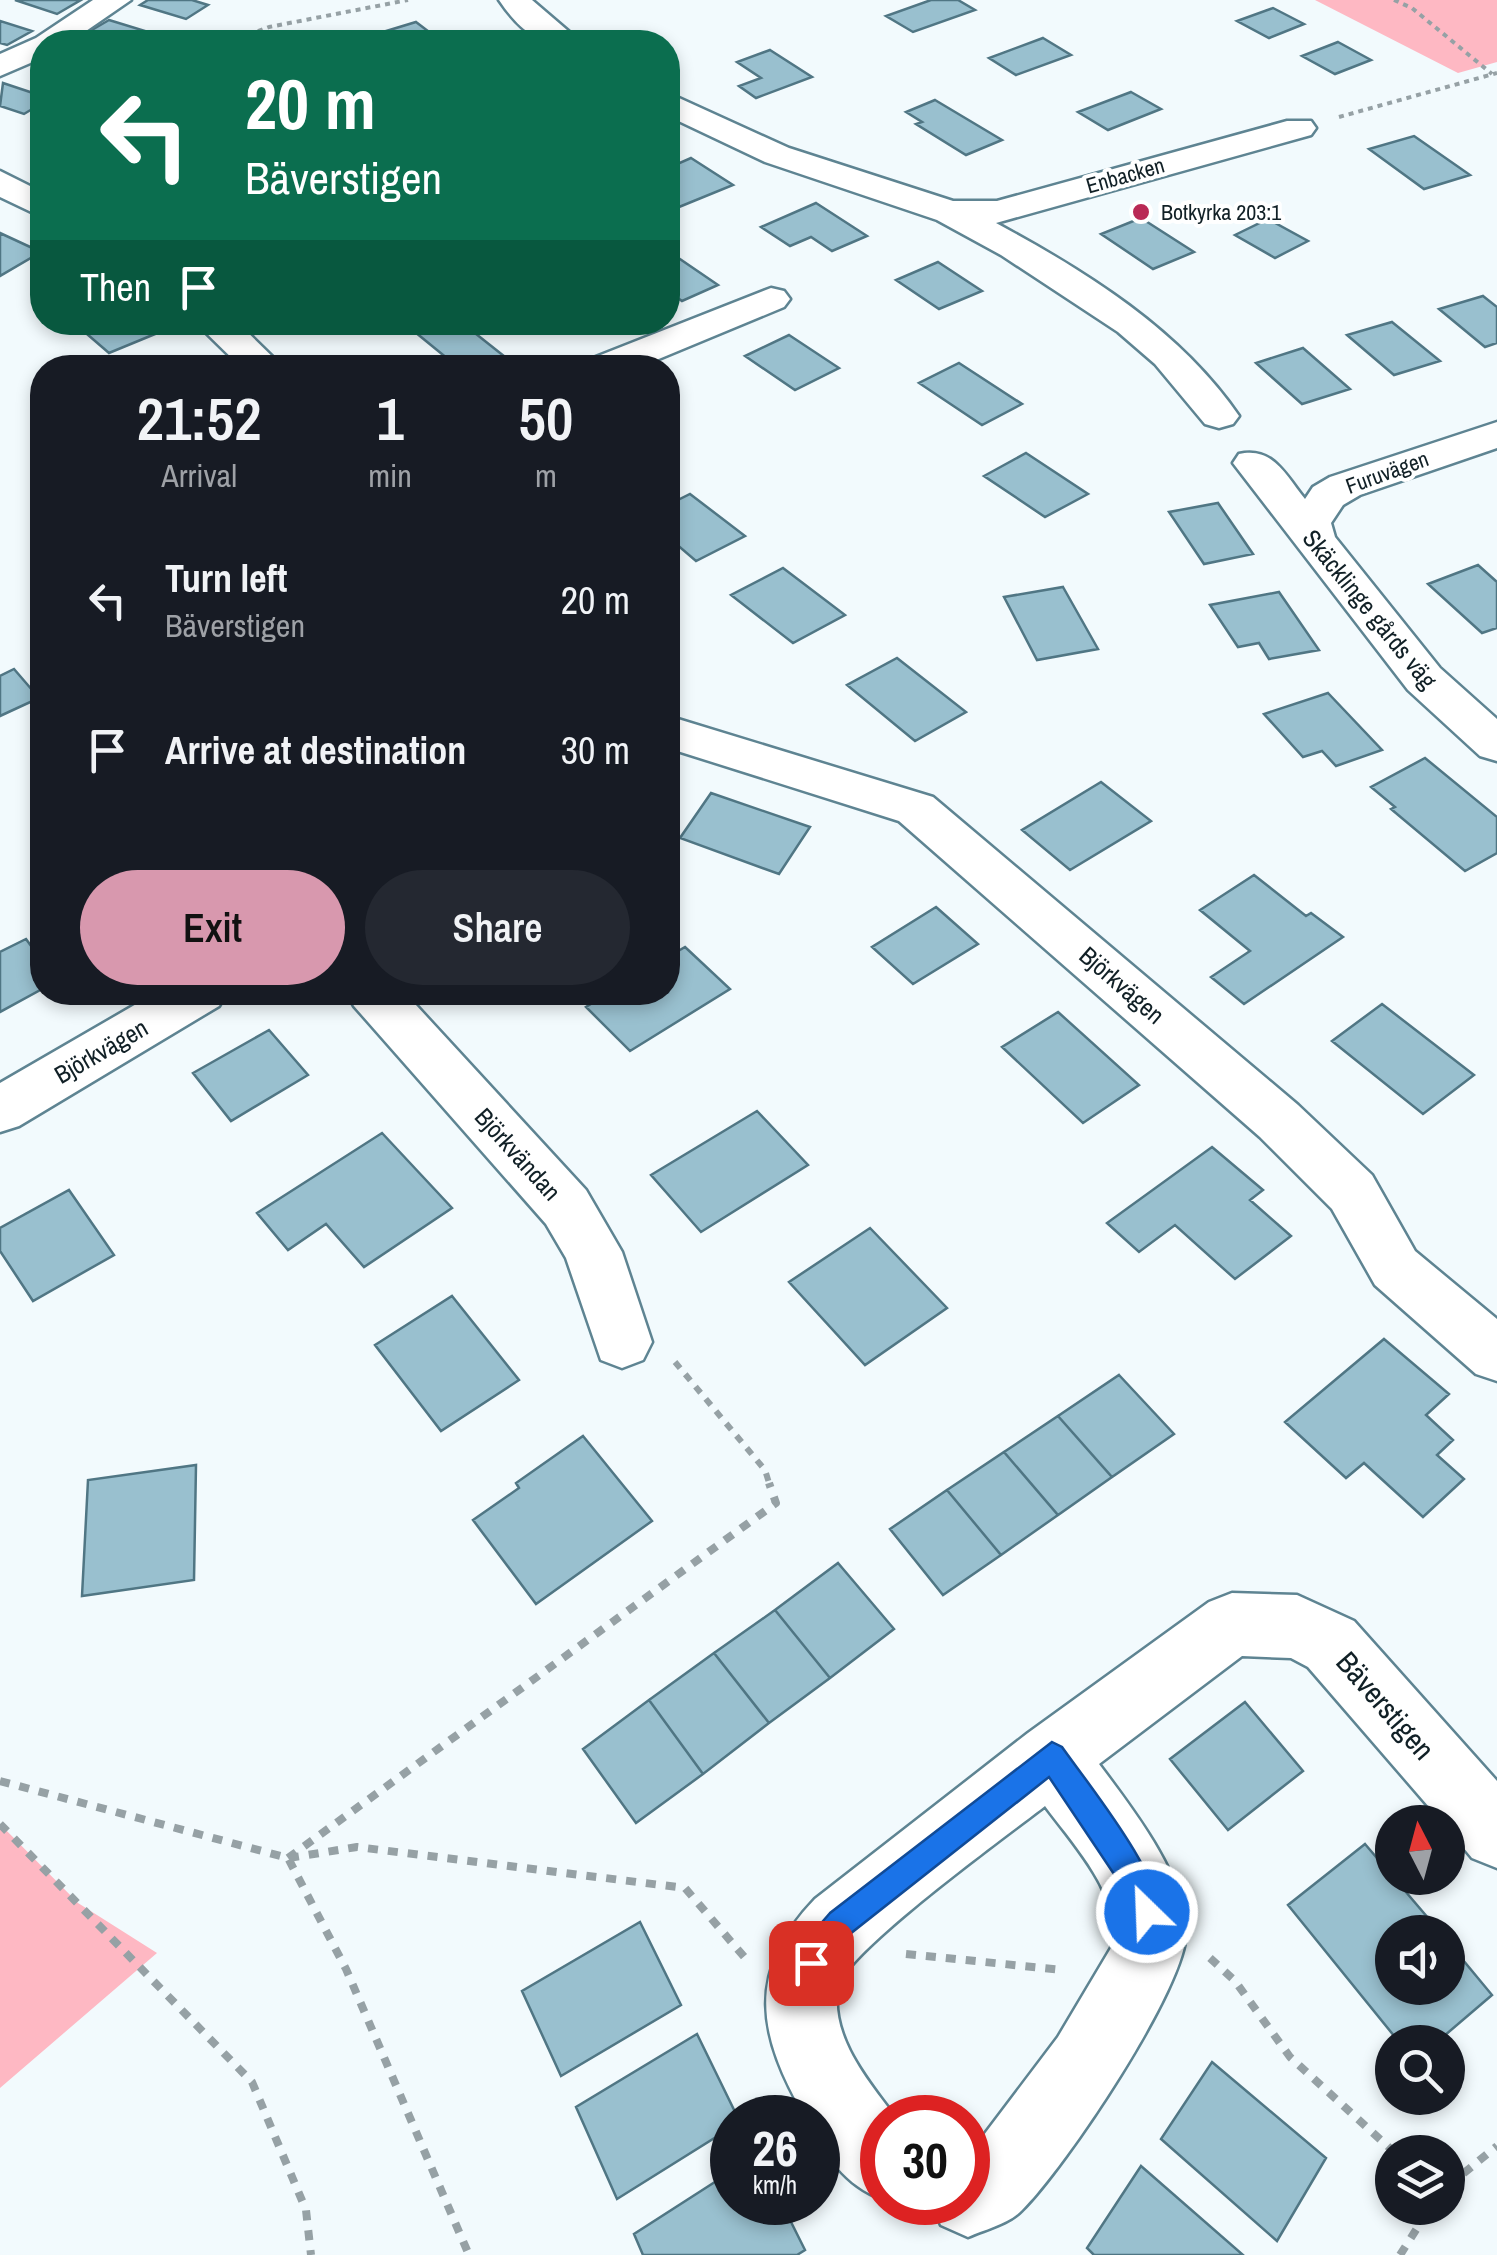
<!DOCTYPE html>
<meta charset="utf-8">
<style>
body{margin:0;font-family:"Archivo Narrow",sans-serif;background:#242831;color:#f1f3f6;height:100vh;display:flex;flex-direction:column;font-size:38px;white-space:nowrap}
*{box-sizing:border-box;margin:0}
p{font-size:32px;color:#9ea1a6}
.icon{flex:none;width:55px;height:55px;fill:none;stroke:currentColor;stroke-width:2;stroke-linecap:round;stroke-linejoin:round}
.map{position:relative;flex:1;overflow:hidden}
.sheet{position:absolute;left:30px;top:355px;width:650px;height:650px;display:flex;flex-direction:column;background:#171b24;border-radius:40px;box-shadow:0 5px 15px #0003}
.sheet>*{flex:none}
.hud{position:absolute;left:30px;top:30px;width:650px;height:305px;border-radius:40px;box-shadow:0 5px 15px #0003;background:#0b6e4f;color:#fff;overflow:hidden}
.needle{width:65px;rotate:354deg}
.fabs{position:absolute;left:1375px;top:1805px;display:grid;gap:20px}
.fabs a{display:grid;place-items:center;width:90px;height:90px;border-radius:50%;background:#171b24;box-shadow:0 5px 15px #0003;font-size:50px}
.speed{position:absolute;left:710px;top:2095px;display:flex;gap:20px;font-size:50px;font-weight:700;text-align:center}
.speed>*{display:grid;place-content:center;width:130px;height:130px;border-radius:50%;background:#171b24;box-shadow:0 5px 15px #0003;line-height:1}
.speed small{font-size:25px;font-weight:400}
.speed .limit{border:15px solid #d22;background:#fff;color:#111}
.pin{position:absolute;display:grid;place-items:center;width:85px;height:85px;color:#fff;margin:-42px;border-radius:20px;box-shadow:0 5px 15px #0006}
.me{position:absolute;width:110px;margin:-55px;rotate:336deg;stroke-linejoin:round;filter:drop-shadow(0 0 8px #0008)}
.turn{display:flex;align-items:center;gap:35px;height:210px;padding:0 50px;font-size:45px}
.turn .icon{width:130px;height:130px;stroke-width:2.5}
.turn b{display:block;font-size:70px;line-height:85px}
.then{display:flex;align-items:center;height:95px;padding:0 50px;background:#0003;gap:20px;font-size:38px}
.eta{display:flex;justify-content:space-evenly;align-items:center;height:170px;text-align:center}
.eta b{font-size:60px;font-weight:600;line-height:70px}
.action{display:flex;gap:20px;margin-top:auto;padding:20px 50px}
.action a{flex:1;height:115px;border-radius:60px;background:#d898ae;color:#111;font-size:40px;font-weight:600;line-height:115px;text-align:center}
.action a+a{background:#242831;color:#f1f3f6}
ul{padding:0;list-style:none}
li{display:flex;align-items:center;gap:30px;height:150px;padding:0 50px}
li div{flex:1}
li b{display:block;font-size:38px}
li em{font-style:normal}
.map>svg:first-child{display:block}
.green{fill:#feb8c3}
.building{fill:#99c0cf;stroke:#507684;stroke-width:2.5}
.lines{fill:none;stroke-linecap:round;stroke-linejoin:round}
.minor-casing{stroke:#5e8492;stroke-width:5}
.path-far2{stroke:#96a1a5;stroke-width:4;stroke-dasharray:5 5;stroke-linecap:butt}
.path-far1{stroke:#96a1a5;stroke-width:6;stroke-dasharray:8 8;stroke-linecap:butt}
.path{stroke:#96a1a5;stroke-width:8;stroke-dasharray:10 10;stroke-linecap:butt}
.minor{fill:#fff;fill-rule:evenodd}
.route{fill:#1a73e8;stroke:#114b97;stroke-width:2.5}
.poi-dot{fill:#b92955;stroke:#fff;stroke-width:4}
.labels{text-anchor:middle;stroke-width:8;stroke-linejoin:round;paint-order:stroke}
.far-street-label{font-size:22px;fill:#112026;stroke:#fff}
.far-poi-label{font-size:22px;fill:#112026;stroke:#fff;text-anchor:start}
.street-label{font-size:25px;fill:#112026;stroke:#fff}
.near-street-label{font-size:30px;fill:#112026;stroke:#fff}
</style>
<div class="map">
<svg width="1497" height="2255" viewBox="0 0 1497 2255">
<rect width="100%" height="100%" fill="#f2fafd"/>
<path class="green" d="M1315,0H1497V62L1458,73Z
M0,1824L78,1903L157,1953L0,2088Z"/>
<path class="building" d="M15,0H81L57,14Z
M148,0H192L208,5L186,19L140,5Z
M931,0H958L975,10L913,32L886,16Z
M1273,8L1304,24L1269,38L1237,21Z
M109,20L155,34L141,42H113L85,34Z
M0,21L32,31L7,45L0,43Z
M416,22L441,41L350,42Z
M1043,38L1071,55L1016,75L989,58Z
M1338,42L1371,60L1335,74L1302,56Z
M770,50L812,77L756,98L739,86L761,78L737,62Z
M3,83L42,96V103L24,114L0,106Z
M1131,92L1161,109L1108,130L1078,112Z
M935,100L1002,140L966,155L916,124L922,122L906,112Z
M1414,136L1470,175L1424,189L1369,149Z
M691,158L733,185L679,207L668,200V168Z
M816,203L867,236L832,251L811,237L790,246L761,227Z
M1141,218L1194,252L1153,269L1101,234Z
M1268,219L1308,241L1275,258L1235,235Z
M0,233L41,252L0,276Z
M674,255L718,285L682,301L668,291V258Z
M938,262L982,291L939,309L896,280Z
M1483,296L1497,307V343L1485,347L1439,309Z
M73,322H141L155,334L109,353Z
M438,322H461L519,368H459L415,332Z
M1392,322L1440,361L1394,375L1347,335Z
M789,335L839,368L795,390L745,356Z
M1303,348L1350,389L1302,404L1256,363Z
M959,363L1022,404L982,425L919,383Z
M1026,453L1088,494L1045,517L984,476Z
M690,494L745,536L696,561L668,537V505Z
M1218,503L1253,554L1204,564L1169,512Z
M1478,565L1497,582V628L1482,633L1428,584Z
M783,568L845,615L793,643L731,595Z
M1063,587L1098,649L1037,660L1004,597Z
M1279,592L1319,650L1269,659L1259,643L1238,647L1210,605Z
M897,658L966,712L915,741L847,685Z
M14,669L39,698L0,716V676Z
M1328,693L1382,750L1336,766L1322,751L1303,757L1264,714Z
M1425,758L1497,817V853L1465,871L1391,809L1395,807L1371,787Z
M1101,782L1151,821L1070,870L1022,830Z
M711,793L810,827L779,874L680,838Z
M1254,875L1306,916L1311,913L1343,937L1244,1004L1211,977L1250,951L1200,910Z
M936,907L978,944L913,984L872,947Z
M26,939L42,961V989L0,1012V952Z
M685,947L730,989L630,1051L586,1007L610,992H668V957Z
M1382,1004L1474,1075L1423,1114L1332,1041Z
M1058,1012L1139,1085L1083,1123L1002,1047Z
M269,1030L308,1075L231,1121L193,1073Z
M757,1111L808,1165L701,1232L651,1175Z
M382,1133L452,1208L364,1267L326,1224L288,1250L257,1213Z
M1212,1147L1263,1190L1250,1200L1291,1236L1235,1279L1175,1225L1139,1252L1107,1223Z
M69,1190L114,1255L33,1301L0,1251V1228Z
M870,1228L947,1308L865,1365L789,1282Z
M452,1296L519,1380L441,1431L375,1345Z
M1384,1339L1449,1394L1426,1415L1453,1440L1437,1455L1464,1479L1423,1517L1364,1463L1346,1478L1285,1422Z
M1119,1375L1174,1434L1112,1477L1058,1416Z
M1058,1416L1112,1477L1058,1515L1004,1452Z
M583,1436L652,1521L536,1604L473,1520L519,1488L516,1483Z
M1004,1452L1058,1515L1001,1555L947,1490Z
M196,1465L194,1580L82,1596L88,1480Z
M947,1490L1001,1555L943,1595L890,1529Z
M838,1563L894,1629L830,1678L775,1610Z
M775,1610L830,1678L769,1723L714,1653Z
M714,1653L769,1723L703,1774L649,1700Z
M649,1700L703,1774L636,1823L583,1749Z
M1245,1702L1303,1771L1228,1830L1170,1759Z
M1365,1844L1440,1932H1392V1988H1448V1942L1492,1995L1437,2042H1399L1288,1905Z
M640,1922L681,2005L561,2076L522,1991Z
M697,2034L738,2118H732V2127L617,2199L576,2107Z
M1212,2062L1326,2158L1277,2241L1161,2139Z
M1141,2166L1243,2255H1094L1087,2248Z
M732,2171V2202H781L805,2250L797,2255H643L634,2234Z"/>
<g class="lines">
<defs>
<path id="minor" d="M93,0H131L70,42H42V58L0,76V54L36,38Z
M499,0H532L581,42C539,45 523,35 499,0Z
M668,93L789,148L953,201H997L1287,121H1311L1316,128L1311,135L996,223C1087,272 1180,330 1239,416L1233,424L1219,428L1205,424L1155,364L1118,332L1001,255L937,220L765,162L668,116Z
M0,171L42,192V217L0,197Z
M771,288L784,291L790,299L784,307L637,368H583L588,360Z
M195,322H237L284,368H242Z
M1497,422V448L1360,495L1343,505L1331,523L1335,537L1440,668L1497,719V761L1480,756L1408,690L1233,463L1239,454C1273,446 1286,476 1305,499L1313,487L1330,477Z
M668,716L933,797L1298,1105L1372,1175L1415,1251L1497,1319V1381L1476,1374L1375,1285L1332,1209L1260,1137L899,821L668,748Z
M157,992H227L219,1006L19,1126L0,1132V1083Z
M346,992H404L586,1190L622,1252L652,1342L643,1360L622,1368L601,1360L566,1258L546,1224L354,1006Z
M1232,1593L1297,1595L1354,1621L1497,1781V1868L1472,1858L1448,1829V1822H1442L1308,1667L1291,1658L1242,1656L1099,1764C1131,1807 1185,1875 1186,1931C1188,1985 1064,2169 1022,2210C1009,2224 986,2229 968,2237L941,2225L931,2202H968V2156L1058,2037L1111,1948C1125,1898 1073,1844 1045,1806C1009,1834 844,1953 838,1987C829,2036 869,2082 896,2118H882V2199C849,2187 818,2154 818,2118H806C758,2036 745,1972 815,1899L1028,1733L1209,1602Z"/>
</defs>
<use href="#minor" class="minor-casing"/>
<path class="path-far2" d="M1394,0L1412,8L1492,74
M230,42L269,27L408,0
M1339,117L1497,73"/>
<path class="path-far1" d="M675,1362L765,1470L770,1486"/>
<path class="path" d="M0,1781L288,1858L346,1969L469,2255
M0,1824L252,2082L306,2210L311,2255
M288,1858L776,1503L769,1483
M289,1858L357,1847L685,1888L746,1959
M906,1954L1063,1970
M1210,1958L1235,1981L1290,2057L1394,2152
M1448,2186L1497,2146
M1400,2255L1430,2208"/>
<use href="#minor" class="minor"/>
</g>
<path class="route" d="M1052,1742L1062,1747C1085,1780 1172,1887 1157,1922L1147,1927L1136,1922L1128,1895L1049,1777L850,1934L831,1956L822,1974L811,1978L801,1974L796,1963C805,1943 815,1929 830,1913Z"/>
<circle class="poi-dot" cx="1141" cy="212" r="10"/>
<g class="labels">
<g class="far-street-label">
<text transform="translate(1125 175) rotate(-16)" y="8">Enbacken</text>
<text transform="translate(1387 472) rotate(-20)" y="8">Furuvägen</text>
</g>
<g class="far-poi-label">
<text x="1161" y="220">Botkyrka 203:1</text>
</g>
<g class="street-label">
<text transform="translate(1370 609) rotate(51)" y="9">Skäcklinge gårds väg</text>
<text transform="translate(1122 985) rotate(41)" y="9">Björkvägen</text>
<text transform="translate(101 1051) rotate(-30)" y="9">Björkvägen</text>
<text transform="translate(518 1154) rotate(48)" y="9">Björkvändan</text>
</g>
<g class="near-street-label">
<text transform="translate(1385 1706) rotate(49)" y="10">Bäverstigen</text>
</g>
</g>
</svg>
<div class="fabs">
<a><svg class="needle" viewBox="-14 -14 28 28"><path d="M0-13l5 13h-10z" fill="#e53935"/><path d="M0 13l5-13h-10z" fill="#9ea1a6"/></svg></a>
<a><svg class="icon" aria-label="sound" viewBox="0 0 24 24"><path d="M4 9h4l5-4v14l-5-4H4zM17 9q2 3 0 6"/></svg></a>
<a><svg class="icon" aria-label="search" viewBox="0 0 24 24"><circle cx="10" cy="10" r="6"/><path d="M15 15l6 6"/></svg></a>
<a><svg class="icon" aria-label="layers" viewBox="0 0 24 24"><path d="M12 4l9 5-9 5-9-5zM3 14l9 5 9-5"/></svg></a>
</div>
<div class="speed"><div>26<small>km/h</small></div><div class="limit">30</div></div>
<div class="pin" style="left:811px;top:1963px;background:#d93025"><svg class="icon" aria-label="arrive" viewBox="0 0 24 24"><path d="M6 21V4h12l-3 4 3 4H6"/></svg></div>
<svg class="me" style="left:1147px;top:1912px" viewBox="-20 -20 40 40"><circle r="17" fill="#1a73e8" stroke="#fff" stroke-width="3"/><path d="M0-11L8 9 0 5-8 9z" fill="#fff"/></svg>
<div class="hud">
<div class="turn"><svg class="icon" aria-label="left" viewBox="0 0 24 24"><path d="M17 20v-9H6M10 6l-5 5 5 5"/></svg><div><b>20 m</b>Bäverstigen</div></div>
<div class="then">Then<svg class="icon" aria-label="arrive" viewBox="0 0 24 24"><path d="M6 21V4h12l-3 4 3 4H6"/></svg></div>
</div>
<section class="sheet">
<div class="eta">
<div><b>21:52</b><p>Arrival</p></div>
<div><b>1</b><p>min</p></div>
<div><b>50</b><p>m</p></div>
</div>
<ul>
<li><svg class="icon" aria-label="left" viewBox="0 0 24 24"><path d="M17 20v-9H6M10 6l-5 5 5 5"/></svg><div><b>Turn left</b><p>Bäverstigen</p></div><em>20 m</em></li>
<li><svg class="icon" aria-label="arrive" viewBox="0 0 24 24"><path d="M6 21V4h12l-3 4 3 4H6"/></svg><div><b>Arrive at destination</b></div><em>30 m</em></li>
</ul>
<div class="action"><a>Exit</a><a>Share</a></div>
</section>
</div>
